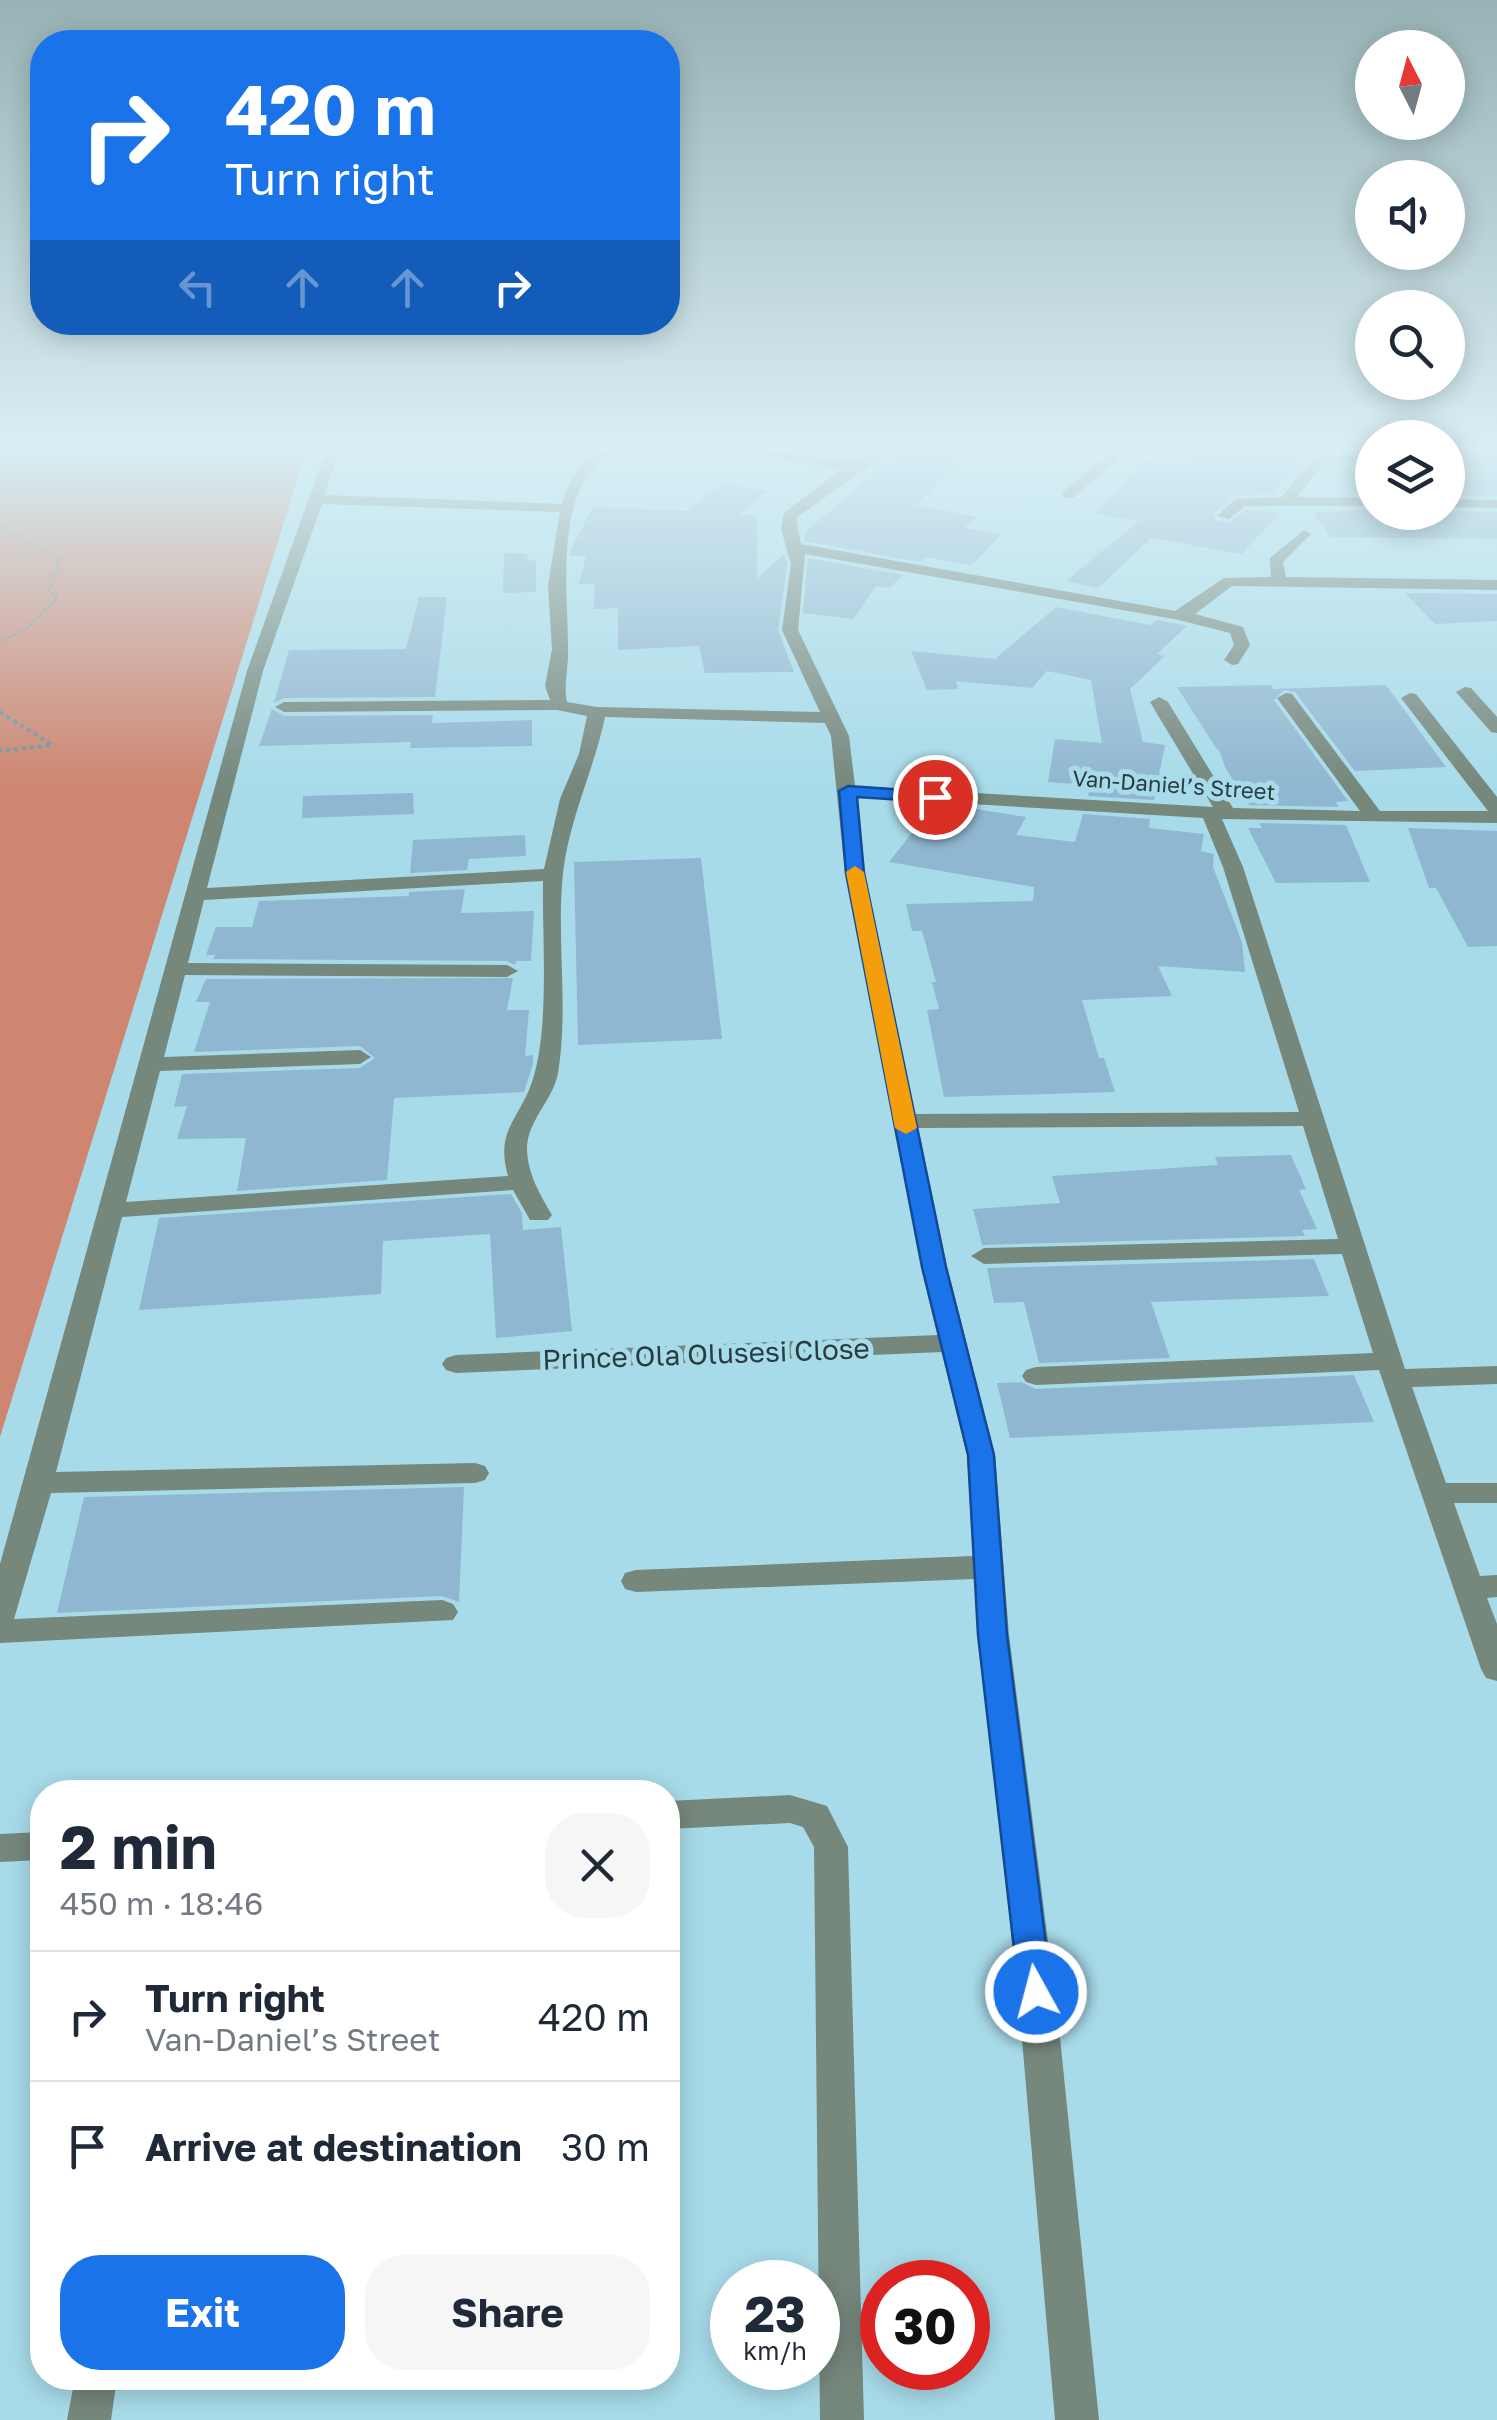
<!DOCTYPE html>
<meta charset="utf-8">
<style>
body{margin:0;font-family:"Golos Text",sans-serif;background:#f6f6f7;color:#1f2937;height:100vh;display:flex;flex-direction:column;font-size:38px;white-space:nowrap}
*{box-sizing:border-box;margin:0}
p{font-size:32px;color:#747a83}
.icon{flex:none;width:55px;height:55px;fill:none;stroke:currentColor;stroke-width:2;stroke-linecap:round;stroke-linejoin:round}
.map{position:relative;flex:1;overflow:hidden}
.sheet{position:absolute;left:30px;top:1780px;width:650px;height:610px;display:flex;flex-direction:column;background:#fff;border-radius:40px;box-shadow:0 5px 25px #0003}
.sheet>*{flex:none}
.top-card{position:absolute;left:30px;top:30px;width:650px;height:305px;border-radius:40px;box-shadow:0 5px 25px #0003;background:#1a73e8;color:#fff;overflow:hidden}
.needle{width:65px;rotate:354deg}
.controls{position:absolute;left:1355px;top:30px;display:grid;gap:20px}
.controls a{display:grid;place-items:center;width:110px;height:110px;border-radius:50%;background:#fff;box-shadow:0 5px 25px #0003;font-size:50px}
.speed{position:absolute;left:710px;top:2260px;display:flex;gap:20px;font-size:50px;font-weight:700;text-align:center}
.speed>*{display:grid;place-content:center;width:130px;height:130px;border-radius:50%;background:#fff;box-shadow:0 5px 25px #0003;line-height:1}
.speed small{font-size:25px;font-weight:400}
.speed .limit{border:15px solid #d22;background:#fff;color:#111}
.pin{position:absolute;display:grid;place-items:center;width:85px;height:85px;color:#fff;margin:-42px;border:5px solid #fff;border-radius:50%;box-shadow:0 2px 10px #0007}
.me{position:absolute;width:110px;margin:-55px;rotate:353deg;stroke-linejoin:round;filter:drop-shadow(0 0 8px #0008)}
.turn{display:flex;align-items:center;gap:35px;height:210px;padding:0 30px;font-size:45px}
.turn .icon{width:130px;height:130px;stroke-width:2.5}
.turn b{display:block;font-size:70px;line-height:85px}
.lanes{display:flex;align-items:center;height:95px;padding:0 30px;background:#0003;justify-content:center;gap:50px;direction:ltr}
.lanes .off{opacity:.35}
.round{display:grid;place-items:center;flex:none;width:105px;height:105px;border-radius:40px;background:#f6f6f7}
.summary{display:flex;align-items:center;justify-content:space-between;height:170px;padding:0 30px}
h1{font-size:60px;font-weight:700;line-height:75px}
.cta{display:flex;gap:20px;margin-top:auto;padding:20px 30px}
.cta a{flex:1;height:115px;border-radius:40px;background:#1a73e8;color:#fff;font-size:40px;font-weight:700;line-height:115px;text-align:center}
.cta a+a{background:#f6f6f7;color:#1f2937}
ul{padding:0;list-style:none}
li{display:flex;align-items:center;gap:30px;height:130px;padding:0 30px;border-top:2px solid #e0e1e3}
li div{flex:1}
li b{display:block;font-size:38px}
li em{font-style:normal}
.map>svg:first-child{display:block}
.forest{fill:#ce8671}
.building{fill:#90b7d1}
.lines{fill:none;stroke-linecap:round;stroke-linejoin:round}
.path-far1{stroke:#6e939d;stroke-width:2.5;stroke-dasharray:2.5 2.5;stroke-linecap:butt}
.path{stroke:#6e939d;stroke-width:4;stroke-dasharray:4 4;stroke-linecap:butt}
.minor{fill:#76877c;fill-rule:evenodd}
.route{fill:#1a73e8;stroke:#114b97;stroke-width:2.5}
.slow{fill:#f59e0b}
.labels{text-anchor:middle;stroke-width:10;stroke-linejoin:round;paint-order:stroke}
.far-street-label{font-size:22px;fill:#283d42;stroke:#a8dbe9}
.street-label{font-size:28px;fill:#283d42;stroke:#a8dbe9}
</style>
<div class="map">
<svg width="1497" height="2420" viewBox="0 0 1497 2420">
<rect width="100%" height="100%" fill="#a8dbe9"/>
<path class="forest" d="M0,448H307L0,1437Z"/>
<path class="building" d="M905,448H972L916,505L977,517L964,528L1002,534L981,556L971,565L925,557L920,562L804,541L806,531Z
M1203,448H1272L1308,453L1272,494L1236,495L1214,513L1216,520L1228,523L1246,510L1279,513L1242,554L1151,538L1098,588L1066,581L1139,521L1095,514L1145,460L1183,465Z
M1448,448H1497V496L1448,495Z
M1372,465V494H1356L1343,467Z
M723,484L769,491L739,514L757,516V579L784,554L787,564L778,630L794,672L705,673L699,646L618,650V608L594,609L595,584H579L586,556H571V549L593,507L687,511Z
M1364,510L1497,512V539L1331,537L1313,513Z
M504,553L527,554L528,560L536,561V592L503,593Z
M808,558L904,575L889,588L876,586L853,619L803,613Z
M1405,593L1497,594V621L1435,624Z
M419,597H447L435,697L284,698L274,703L289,650L406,649Z
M1056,607L1151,625L1157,620L1187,626L1157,654L1165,656L1130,689L1143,742L1165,745L1154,800L1088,796L1091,785L1048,782L1055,739L1102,743L1091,680L1047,671L1032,688L956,681L958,689L927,690L911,651L995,659Z
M1271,685L1273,689L1386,685L1446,767L1355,771L1295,692L1284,690L1274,700L1348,801L1336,802L1338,807L1249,805L1226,769L1218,748V751L1177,687Z
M272,709L284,716L433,715L432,723L532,720V746L410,748L411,742L259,746Z
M413,793L414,814L302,818L303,796Z
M963,807L1026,817L1016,835L1075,842L1083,814L1150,819L1149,828L1204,834L1201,851L1214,854L1213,867L1242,942L1245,972L1158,966L1172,996L1082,1000L1099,1058H1104L1115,1092L944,1097L927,1010L939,1009L932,982H936L922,931H912L906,904L1033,901L1034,887L889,862L922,820L952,826Z
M1259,823L1346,825L1370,882L1276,883L1248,828H1262Z
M1408,828L1497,831V946L1468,947L1436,888H1429Z
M525,835L526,856L469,859L467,870L410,873L413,840Z
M701,858L722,1039L578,1045L574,862Z
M465,889L461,913L534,911L531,961H516L515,965L507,961L213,959L215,955H206L216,927H252L259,901L409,896V892Z
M513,978L507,1010H529L525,1056L533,1055V1064L524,1092L394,1098L387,1180L237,1191L246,1138L177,1139L187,1106L174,1107L182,1074L360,1068L375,1058L360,1046L194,1052L210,1002H196L206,979Z
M1291,1155L1306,1189L1299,1190L1317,1229L1302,1230L1305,1236L982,1245L973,1209L1060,1203L1052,1176L1218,1165L1215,1157Z
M511,1194L522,1213L523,1230L561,1227L572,1331L496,1338L490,1234L383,1241L381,1294L139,1310L159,1218Z
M1314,1259L1329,1296L1151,1302L1170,1358L1039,1363L1024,1302L994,1303L987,1268Z
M1354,1375L1374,1422L1010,1438L997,1383L1021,1382L1036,1389Z
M464,1487L459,1602L442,1596L57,1613L84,1497Z"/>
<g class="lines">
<path class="path-far1" d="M0,501L10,477L38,448
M0,526L60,560L49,591L58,597L26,629L0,641"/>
<path class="path" d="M0,712L52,745L0,751"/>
<path class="minor" d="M327,448H341L324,495L562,504C570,475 587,448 619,448C608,458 593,465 585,479C558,527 568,597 568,648C569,668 563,683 567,702L597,707L820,712L782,630L791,564L781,529L784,513L841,469L738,452L731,448H761L851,462L878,448H894L796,518L801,544L1175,611L1224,578L1271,577L1270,558L1304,530L1311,534L1283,562L1286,577L1497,580V590L1232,586L1195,614L1243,627L1250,645L1238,664L1232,665L1224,660L1234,645L1230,633L1179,620L805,554L798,630L849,736L855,786L1213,807L1150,702L1159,697L1168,702L1233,808L1360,811L1277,698L1286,693L1292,694L1380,811H1488L1401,698L1410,693L1416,694L1497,797V823L1222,819L1243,867L1405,1369L1497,1366V1384L1412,1387L1446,1483H1497V1503H1454L1480,1576L1497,1575V1597L1487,1598L1497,1624V1681L1486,1678L1481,1669L1379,1370L1036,1385L1026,1382L1022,1376L1026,1370L1036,1367L1373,1353L1342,1254L984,1264L971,1256L984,1248L1338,1239L1303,1126L918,1128L947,1267L995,1455L1009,1635L1059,2028L1099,2420H1055L1021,2028L974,1579L636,1592L625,1589L621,1581L625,1573L636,1570L973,1556L967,1455L942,1352L456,1373L446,1370L442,1364L446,1358L456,1355L938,1335L845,873L831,736L825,723L605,717C594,770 569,819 563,873C556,939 569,1007 558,1073C553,1101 526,1121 527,1151C528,1174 540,1195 552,1215L548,1220H530L513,1190L122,1217L56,1472L475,1463L485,1466L489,1473L485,1480L475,1483L51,1493L14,1619L442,1600L453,1604L458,1612L453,1620L0,1643V1564L247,671ZM322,504L560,512L548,585L552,649L545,686L550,700L284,702L275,707L284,712L557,710L587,716L579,754L560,799L544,869L207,888L263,671ZM856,797L1203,818L1223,867L1299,1112L915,1114L865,873ZM543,881C542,938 550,1029 532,1082C519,1120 495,1130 508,1176L126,1202L160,1071L360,1064L371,1057L360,1050L164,1057L185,975L507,977L518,971L507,965L188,963L204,900Z
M1116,448H1131L1073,498H1063V492Z
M1372,453V461L1323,464L1297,497L1372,498V506H1245L1229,519L1217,516L1236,499L1282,497L1314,457Z
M1448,499L1497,500V508L1448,507Z
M1465,687L1471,688L1497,717V733L1491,732L1456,692Z
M790,1795L827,1806L848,1847L864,2420H820L814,1847L803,1827L790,1823L668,1829V1801Z
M42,1832V1860L0,1862V1834Z
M75,2378H117L111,2420H67Z"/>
</g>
<linearGradient id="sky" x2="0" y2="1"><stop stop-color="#97b2b4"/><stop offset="0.57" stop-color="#d8eff5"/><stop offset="1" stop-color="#d8eff5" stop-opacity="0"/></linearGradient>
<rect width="1497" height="786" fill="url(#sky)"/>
<path class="route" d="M848,786L935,792L943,797L935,802L857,797L864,873L916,1122L946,1267L994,1455L1007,1635L1052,1992L1047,2003L1036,2007L1024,2003L1019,1992L978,1635L968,1455L922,1267L894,1122L846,873L839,791Z"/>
<path class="slow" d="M855,866L864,872L917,1128L906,1134L895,1128L846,872Z"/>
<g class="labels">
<g class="far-street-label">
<text transform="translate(1174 785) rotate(4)" y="8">Van-Daniel’s Street</text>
</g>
<g class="street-label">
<text transform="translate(706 1354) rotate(-2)" y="10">Prince Ola Olusesi Close</text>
</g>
</g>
</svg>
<div class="controls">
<a><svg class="needle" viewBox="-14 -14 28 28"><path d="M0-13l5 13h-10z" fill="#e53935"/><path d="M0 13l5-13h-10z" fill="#747a83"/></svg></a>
<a><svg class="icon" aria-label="sound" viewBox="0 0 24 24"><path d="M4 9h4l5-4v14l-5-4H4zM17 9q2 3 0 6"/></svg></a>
<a><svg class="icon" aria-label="search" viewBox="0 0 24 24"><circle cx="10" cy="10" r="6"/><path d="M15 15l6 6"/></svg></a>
<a><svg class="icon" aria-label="layers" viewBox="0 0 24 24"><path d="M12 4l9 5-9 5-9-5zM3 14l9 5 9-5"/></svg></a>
</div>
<div class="speed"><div>23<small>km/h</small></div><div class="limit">30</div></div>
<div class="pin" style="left:935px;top:797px;background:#d93025"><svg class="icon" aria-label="arrive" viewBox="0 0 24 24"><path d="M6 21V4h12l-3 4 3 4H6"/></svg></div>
<svg class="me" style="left:1036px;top:1992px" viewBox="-20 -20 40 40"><circle r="17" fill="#1a73e8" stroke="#fff" stroke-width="3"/><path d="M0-11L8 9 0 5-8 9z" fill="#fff"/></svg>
<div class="top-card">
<div class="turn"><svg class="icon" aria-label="right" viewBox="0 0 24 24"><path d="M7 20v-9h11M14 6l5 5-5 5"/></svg><div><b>420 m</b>Turn right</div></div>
<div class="lanes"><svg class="icon off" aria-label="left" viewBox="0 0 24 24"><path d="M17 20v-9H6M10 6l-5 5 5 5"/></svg><svg class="icon off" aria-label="ahead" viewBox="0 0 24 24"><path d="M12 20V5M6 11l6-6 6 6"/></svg><svg class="icon off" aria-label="ahead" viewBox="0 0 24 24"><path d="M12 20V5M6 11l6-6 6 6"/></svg><svg class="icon" aria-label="right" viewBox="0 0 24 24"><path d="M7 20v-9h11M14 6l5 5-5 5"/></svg></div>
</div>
<section class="sheet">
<div class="summary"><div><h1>2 min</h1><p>450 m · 18:46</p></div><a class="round"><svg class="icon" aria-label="close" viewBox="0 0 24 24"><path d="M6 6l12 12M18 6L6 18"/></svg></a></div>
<ul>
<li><svg class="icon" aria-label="right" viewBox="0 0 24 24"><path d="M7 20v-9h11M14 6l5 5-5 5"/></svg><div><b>Turn right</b><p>Van-Daniel’s Street</p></div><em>420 m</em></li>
<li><svg class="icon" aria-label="arrive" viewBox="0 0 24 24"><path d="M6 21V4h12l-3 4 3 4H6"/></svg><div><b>Arrive at destination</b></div><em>30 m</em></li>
</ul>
<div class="cta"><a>Exit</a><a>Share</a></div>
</section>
</div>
